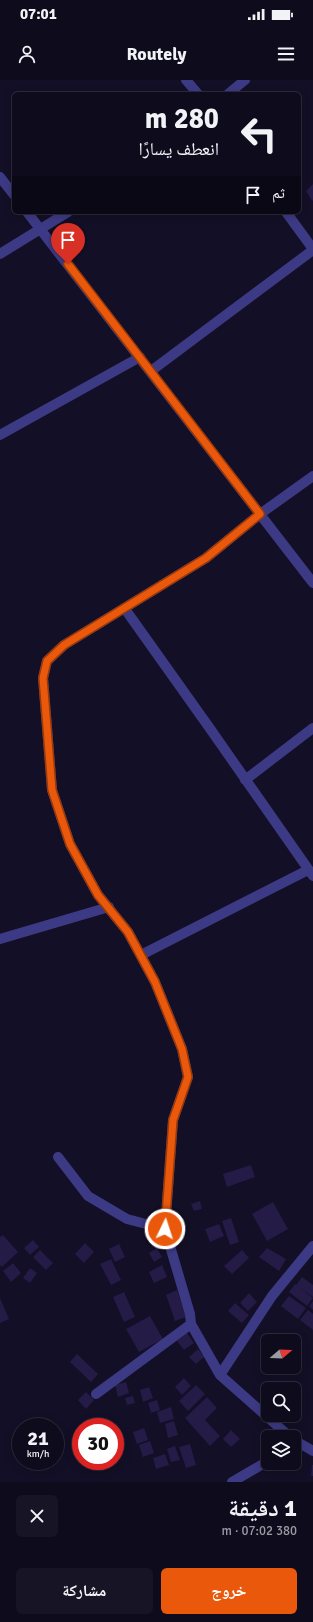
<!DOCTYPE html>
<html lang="ar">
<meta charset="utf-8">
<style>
body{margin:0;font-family:Signika,"Noto Naskh Arabic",sans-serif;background:#171425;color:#f1f3f6;direction:rtl;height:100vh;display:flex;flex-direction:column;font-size:15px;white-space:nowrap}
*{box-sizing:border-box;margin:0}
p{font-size:13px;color:#9b9ba3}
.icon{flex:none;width:22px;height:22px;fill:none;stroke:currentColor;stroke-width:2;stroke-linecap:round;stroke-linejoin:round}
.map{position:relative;height:1402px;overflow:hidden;direction:ltr}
.drawer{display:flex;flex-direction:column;background:#0e0b1c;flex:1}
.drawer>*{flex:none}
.guide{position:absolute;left:12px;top:12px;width:289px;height:122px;border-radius:6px;box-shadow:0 2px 10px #0003,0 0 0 1px #2e2b3b;direction:rtl;background:#0e0b1c;color:#f1f3f6;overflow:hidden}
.needle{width:26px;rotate:71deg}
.fabs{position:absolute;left:261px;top:1254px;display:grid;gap:8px}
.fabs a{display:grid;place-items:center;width:40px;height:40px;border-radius:6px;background:#0e0b1c;box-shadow:0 2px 10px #0003,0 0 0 1px #2e2b3b;font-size:20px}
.speed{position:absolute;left:12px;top:1338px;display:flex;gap:8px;font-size:20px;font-weight:700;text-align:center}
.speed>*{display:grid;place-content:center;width:52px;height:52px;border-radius:50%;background:#0e0b1c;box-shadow:0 2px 10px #0003,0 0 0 1px #2e2b3b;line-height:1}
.speed small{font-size:10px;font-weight:400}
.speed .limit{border:6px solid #d22;background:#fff;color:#111}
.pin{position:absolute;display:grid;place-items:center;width:34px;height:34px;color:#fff;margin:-41px -17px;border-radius:50% 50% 50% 0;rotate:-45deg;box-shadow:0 0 4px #0007}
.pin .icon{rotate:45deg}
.me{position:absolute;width:44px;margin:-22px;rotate:4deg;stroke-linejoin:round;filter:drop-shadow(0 0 3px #0008)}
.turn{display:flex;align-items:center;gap:14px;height:84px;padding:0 16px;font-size:18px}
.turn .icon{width:52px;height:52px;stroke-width:2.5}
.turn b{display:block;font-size:28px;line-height:34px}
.then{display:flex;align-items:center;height:38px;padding:0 16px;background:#0003;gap:8px;font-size:15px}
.round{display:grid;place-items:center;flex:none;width:42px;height:42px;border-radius:6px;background:#171425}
.summary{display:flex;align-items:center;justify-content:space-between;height:68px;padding:0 16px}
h1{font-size:24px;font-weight:800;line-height:30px}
.action{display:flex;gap:8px;margin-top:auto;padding:8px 16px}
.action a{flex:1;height:46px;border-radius:6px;background:#ea580c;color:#fff;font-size:16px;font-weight:800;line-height:46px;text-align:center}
.action a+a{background:#171425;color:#f1f3f6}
.status{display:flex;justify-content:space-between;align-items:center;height:28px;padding:0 20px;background:#0e0b1c;direction:ltr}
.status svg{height:11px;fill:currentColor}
header{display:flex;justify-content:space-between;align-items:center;height:52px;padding:0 16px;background:#0e0b1c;font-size:18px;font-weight:800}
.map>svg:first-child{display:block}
.building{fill:#241b47}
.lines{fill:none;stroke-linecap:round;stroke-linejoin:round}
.street{stroke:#3d3a85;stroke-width:10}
.route-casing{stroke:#983908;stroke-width:10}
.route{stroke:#ea580c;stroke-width:7}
</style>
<div class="status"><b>07:01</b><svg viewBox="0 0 49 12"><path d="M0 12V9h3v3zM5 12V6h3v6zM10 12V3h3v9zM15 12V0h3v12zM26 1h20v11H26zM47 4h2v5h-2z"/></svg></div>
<header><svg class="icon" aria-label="menu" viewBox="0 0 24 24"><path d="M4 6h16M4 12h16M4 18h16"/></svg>Routely<svg class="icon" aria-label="person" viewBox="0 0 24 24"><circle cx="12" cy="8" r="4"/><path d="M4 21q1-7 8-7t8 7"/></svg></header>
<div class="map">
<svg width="313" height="1402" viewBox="0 0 313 1402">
<rect width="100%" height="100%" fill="#130f26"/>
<path class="building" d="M313,104V120L312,121L306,111Z
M251,1085L255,1097L227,1107L223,1094Z
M200,1121L202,1129L194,1131L191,1124Z
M273,1122L288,1149L267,1161L252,1134Z
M231,1138L239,1162L230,1165L222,1141Z
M219,1144L224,1156L210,1162L205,1149Z
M3,1155L18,1172L2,1187L0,1185V1157Z
M33,1160L39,1167L30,1175L24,1168Z
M85,1163L94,1172L84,1183L75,1174Z
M119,1164L125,1177L115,1182L109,1169Z
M157,1168L162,1177L154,1182L149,1173Z
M267,1168L286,1179L279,1191L259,1177Z
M40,1170L53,1183L46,1190L33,1177Z
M242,1170L249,1178L232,1194L224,1186Z
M111,1179L121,1200L111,1205L100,1184Z
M13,1183L21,1193L11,1202L3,1191Z
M162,1185L167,1197L154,1203L149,1192Z
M30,1188L37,1193L30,1203L23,1198Z
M302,1197L313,1205V1217L296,1205Z
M295,1204L313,1218L307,1226L289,1212Z
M177,1210L186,1237L175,1241L166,1215Z
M124,1212L135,1237L124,1242L113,1217Z
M249,1213L257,1222L248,1231L240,1223Z
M289,1216L306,1228L298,1239L281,1226Z
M0,1218L9,1239L0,1243Z
M313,1221V1230L309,1226Z
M235,1223L249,1235L242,1243L228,1231Z
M308,1230L313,1234V1250L300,1240Z
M150,1236L163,1259L139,1272L126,1249Z
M187,1253L194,1263L184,1270L177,1261Z
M198,1269L204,1277L196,1284L189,1277Z
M77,1274L98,1294L91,1302L70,1282Z
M184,1298L191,1306L182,1315L175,1307Z
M126,1302L129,1313L118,1317L115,1305Z
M285,1302L293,1309H279Z
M196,1305L205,1314L188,1331L179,1321Z
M149,1307L153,1318L143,1322L140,1310Z
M294,1310L303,1317L296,1324L294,1322Z
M86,1312L94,1320L86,1329L78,1320Z
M133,1316L135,1323L127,1325L125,1318Z
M207,1317L217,1328L205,1340L220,1356L210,1366L185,1338Z
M157,1320L160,1330L151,1333L148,1323Z
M171,1327L174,1339L160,1343L157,1332Z
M174,1341L178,1355L168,1358L165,1344Z
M144,1348L148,1360L137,1364L133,1352Z
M231,1350L240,1359L231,1367L223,1359Z
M150,1361L154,1373L143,1377L139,1365Z
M190,1364L196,1385L186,1388L179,1367Z
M175,1366L180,1380L171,1382L167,1369Z
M165,1374L169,1385L156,1389L153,1378Z
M312,1385H313V1396H311Z"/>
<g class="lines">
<path class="street" d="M186,0L198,14
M228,14L245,0
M0,97L14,115
M27,132L313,503
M286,132L313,169
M0,174L68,132
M151,291L313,170
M0,355L140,277
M125,529L211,650L313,796
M245,700L313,648
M0,859L109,827
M141,875L308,790
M58,1077L88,1116L127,1139L165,1149
M220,1295L272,1216L313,1166
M96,1314L191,1244
M290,1357L220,1295L191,1244L190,1234L165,1149L173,1040L188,997L182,969L155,902L128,852L98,815L70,764L52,710L43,598L47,581L64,565L206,478L260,434L313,396
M294,1360L313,1371
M232,1402L268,1381"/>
</g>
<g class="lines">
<defs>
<path id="route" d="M68,184L260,434L206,478L64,565L47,581L43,598L52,710L70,764L98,815L128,852L155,902L182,969L188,997L173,1040L165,1149"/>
</defs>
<use href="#route" class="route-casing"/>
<use href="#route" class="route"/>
</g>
</svg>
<div class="fabs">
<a><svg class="needle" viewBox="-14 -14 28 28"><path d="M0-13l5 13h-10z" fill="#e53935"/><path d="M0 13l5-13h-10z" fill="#9b9ba3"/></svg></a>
<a><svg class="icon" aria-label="search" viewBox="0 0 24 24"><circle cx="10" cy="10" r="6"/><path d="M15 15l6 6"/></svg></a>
<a><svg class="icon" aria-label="layers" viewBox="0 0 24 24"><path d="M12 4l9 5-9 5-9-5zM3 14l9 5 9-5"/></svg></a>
</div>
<div class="speed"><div>21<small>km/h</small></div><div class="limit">30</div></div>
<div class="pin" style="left:68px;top:184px;background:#d93025"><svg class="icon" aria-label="arrive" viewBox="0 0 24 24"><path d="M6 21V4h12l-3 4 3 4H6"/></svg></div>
<svg class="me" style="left:165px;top:1149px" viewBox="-20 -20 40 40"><circle r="17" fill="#ea580c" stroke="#fff" stroke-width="3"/><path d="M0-11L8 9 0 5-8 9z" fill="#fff"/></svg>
<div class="guide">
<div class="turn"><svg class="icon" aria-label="left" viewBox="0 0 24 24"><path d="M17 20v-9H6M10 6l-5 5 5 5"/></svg><div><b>280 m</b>انعطف يسارًا</div></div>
<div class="then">ثم<svg class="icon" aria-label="arrive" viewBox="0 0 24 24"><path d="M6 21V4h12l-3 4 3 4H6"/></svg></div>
</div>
</div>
<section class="drawer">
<div class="summary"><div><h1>1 دقيقة</h1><p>380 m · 07:02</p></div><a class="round"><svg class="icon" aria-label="close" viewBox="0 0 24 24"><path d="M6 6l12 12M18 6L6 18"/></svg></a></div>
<div class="action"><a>خروج</a><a>مشاركة</a></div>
</section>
